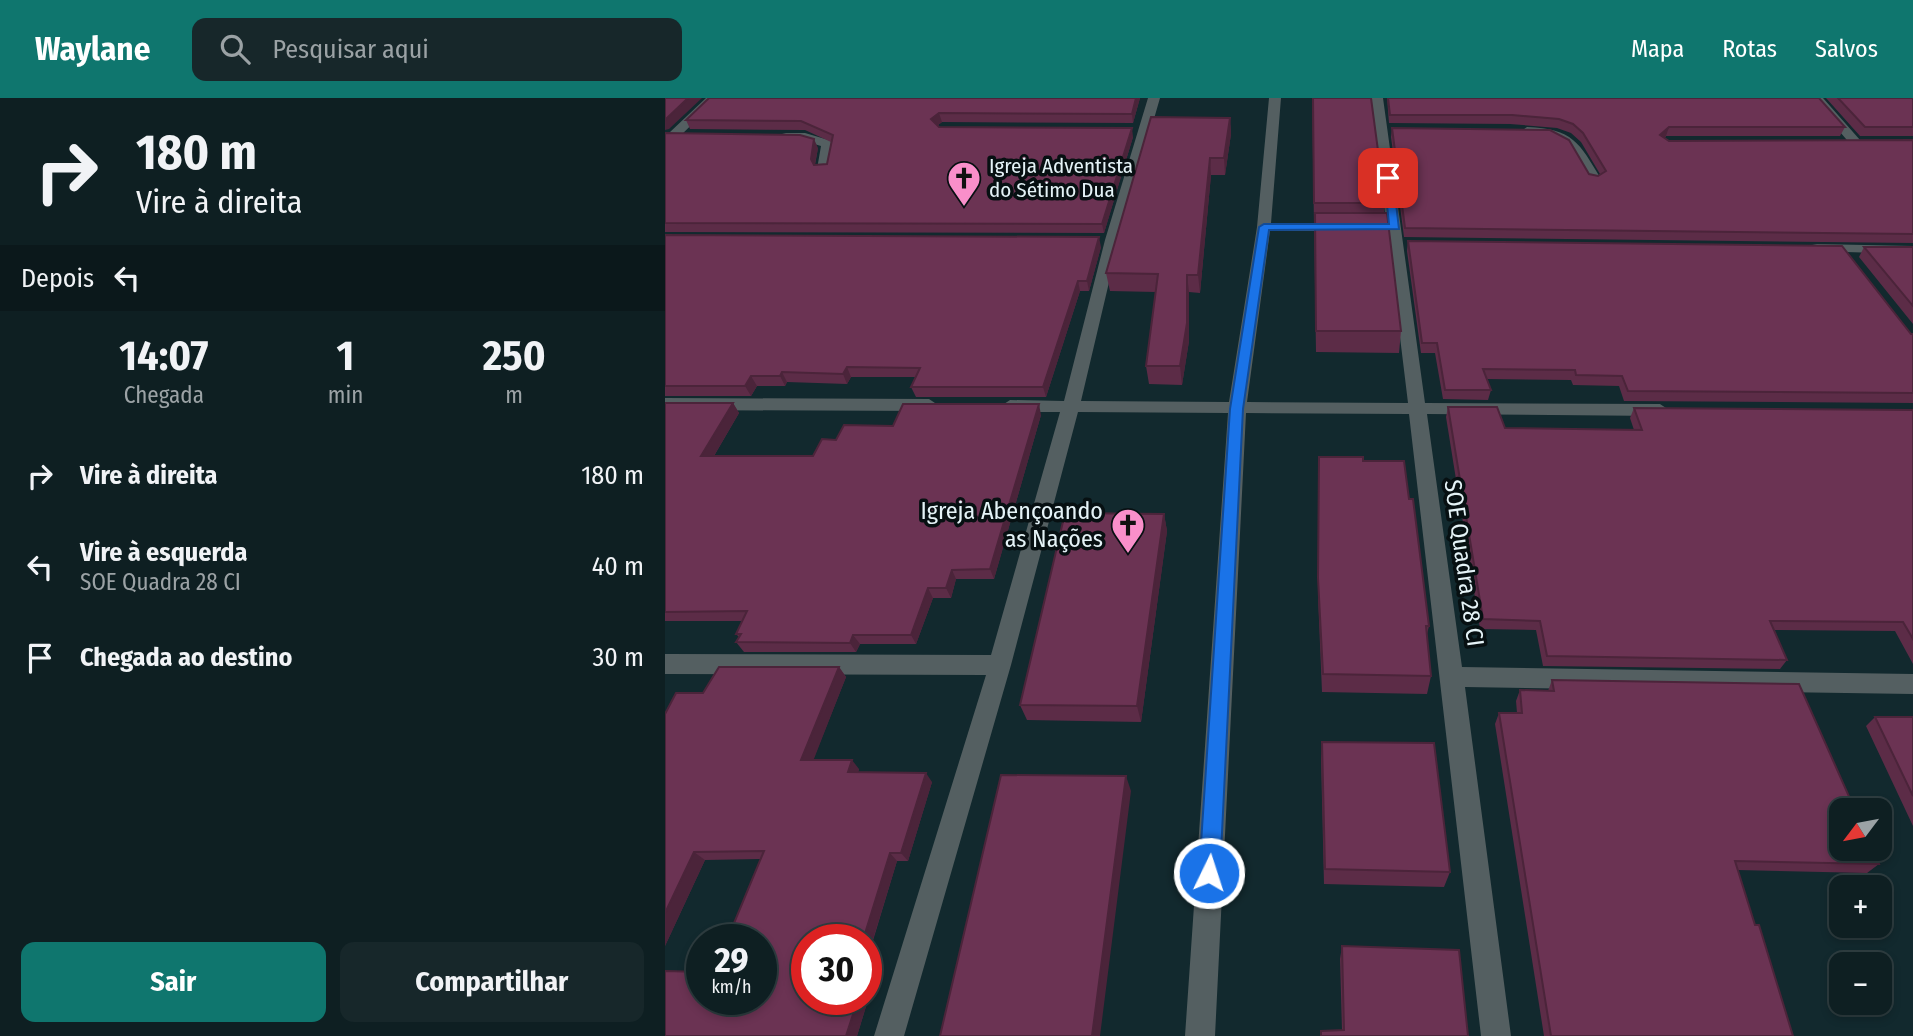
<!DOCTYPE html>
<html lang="pt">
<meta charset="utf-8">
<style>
body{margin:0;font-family:"Fira Sans Condensed",sans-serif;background:#17272a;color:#f1f3f6;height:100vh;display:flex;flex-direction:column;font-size:26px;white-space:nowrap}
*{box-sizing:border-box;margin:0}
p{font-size:23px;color:#9ba2a5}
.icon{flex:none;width:38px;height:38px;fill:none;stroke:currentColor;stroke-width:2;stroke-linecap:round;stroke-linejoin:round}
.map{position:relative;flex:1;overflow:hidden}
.side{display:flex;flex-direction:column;background:#0e1f22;width:665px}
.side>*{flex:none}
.hud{background:#0e1f22;color:#f1f3f6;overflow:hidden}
.needle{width:46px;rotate:238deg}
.controls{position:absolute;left:1164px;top:700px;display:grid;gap:14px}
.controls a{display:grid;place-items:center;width:63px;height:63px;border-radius:14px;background:#0e1f22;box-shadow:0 4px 10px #0003,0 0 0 2px #2e3d40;font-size:35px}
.speed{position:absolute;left:21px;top:826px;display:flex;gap:14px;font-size:35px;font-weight:700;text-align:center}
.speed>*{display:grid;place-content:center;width:91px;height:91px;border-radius:50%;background:#0e1f22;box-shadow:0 4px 10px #0003,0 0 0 2px #2e3d40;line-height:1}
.speed small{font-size:18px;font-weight:400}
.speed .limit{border:10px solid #d22;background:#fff;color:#111}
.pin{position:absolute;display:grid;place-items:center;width:60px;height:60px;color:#fff;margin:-30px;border-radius:14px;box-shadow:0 4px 10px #0006}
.me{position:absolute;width:77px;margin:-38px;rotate:4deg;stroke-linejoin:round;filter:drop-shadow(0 0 5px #0008)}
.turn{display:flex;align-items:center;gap:24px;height:147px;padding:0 21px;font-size:32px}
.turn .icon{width:91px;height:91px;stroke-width:2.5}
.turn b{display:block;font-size:49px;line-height:60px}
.then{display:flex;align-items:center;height:66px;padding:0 21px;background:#0003;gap:14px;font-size:26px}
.eta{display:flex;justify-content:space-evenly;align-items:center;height:119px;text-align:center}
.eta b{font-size:42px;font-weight:700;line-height:49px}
.button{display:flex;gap:14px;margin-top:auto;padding:14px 21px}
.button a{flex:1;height:80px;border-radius:14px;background:#0f766e;color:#fff;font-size:28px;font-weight:700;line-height:80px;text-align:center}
.button a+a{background:#17272a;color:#f1f3f6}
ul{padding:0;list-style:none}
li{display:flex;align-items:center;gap:21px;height:91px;padding:0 21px}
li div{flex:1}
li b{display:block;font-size:26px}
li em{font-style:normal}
header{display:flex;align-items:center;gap:42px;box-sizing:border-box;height:98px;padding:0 35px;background:#0f766e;color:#fff}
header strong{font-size:33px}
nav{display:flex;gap:38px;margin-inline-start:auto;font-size:24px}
.search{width:490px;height:63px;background:#17272a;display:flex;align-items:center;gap:18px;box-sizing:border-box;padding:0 24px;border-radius:14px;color:#9ba2a5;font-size:26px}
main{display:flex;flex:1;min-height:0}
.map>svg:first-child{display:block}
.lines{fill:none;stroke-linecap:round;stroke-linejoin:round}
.minor{fill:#545f61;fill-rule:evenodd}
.wall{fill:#5c2c47}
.shaded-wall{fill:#4b243a}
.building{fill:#6b3353;stroke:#4b243a;stroke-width:2}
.route{fill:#1a73e8;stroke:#114b97;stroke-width:2}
.labels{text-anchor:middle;stroke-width:7;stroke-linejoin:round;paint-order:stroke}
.far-poi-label{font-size:21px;fill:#e5f3f7;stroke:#071012;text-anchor:start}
.poi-label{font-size:24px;fill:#e5f3f7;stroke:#071012;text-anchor:end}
.street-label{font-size:24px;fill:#e5f3f7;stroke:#071012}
</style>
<header>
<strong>Waylane</strong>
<div class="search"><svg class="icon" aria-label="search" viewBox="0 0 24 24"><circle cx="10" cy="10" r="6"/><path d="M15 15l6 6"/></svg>Pesquisar aqui</div>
<nav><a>Mapa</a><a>Rotas</a><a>Salvos</a></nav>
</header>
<main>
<section class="side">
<div class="hud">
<div class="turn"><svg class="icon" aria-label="right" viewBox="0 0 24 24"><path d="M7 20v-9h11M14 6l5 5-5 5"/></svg><div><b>180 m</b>Vire à direita</div></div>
<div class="then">Depois<svg class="icon" aria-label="left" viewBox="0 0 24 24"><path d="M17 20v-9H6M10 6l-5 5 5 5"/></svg></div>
</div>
<div class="eta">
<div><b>14:07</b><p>Chegada</p></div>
<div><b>1</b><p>min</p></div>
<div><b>250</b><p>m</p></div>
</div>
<ul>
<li><svg class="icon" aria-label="right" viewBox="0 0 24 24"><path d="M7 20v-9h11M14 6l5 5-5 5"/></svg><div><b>Vire à direita</b></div><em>180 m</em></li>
<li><svg class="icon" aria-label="left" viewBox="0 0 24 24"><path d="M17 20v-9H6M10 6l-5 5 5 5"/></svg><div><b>Vire à esquerda</b><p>SOE Quadra 28 CI</p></div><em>40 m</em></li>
<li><svg class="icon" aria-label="arrive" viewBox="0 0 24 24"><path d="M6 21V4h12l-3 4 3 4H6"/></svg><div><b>Chegada ao destino</b></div><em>30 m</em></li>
</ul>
<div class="button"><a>Sair</a><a>Compartilhar</a></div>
</section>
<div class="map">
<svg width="1248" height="938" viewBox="0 0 1248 938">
<rect width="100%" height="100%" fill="#12292e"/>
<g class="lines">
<path class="minor" d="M41,0H54L12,41H4V35Z
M483,0H495L454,142L416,303L564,304L592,129L604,0H616L606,125H679L686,129L679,133H605L582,304L743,305L706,0H718L760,305L995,306L1004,312L995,318L762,316L797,569L1248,576V596L800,589L846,938H816L744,316L581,315L550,938H520L563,315L413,314L346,567L239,938H209L321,577L0,576V556L326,557L395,314H345L336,308L345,302L399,303L440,142Z
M1146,0H1158L1195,42V48H1187Z
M862,29C908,31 914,44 936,81L934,84H924L901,46L887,39L858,36L856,33Z
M121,35H140L167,43L169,46L163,74L158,75L152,71L156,48L139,43L117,42V36Z
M1152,146L1248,148V156L1147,153L1145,150L1147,147Z
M0,300L264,301L273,307L264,313L0,312Z"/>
</g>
<path class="wall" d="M44,0H475L468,25L277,24L273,27L274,29L468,39L439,135L0,134V35L153,50L150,67L162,66L166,44L140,32L25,31L21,22Z
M647,0L720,105L719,115L736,233L734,255L651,254Z
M722,0H1154L1180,29L1175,38H1001L1000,40L1004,43L1248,42V145L739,139L726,39L727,30L933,78L935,76L916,44L906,35L892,30L845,26L724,25Z
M1161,0H1248V38H1195Z
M565,20L566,36L560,77H546L535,195L524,194V243L517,287L484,286L481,268L491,194L445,193L441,175Z
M0,137L436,149L424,193H415L381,299H251L246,289L251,279H186L182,286L122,284L120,288H92L86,298H0Z
M743,143L1246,236H1248V305L959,303L954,288L908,287L906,282L822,281L826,292L823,302L778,301L770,255H756L742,153Z
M1199,149H1248V226L1194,159Z
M0,305H68L74,315L49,358H148L171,342L228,328L376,317L329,481H291L286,500H268L251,546H195L191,554H79L71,544L74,539L71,536L77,523H0Z
M783,309L840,330L969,332L965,320L969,310L1248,312V566L1230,533L1109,532L1122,562L1115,571L878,568L871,532L815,531L781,319Z
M654,359L698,363L744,401L764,528L762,536L766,578L762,596L657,594L653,499Z
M499,416L502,433L476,624L362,622L355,607Z
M174,569L181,579L148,662L194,671L193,674L267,684L243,763H232L203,859H205L214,866L192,938H0L96,901L95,761L40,762L0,848L38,595Z
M887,582L1214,766L1202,775L1072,772L1090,827L1128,938H879L830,626L834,615H852L851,603L855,592L883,593Z
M1210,619H1248V728L1201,628Z
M657,644L785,774L779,789L659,786L656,661Z
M677,848L803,938H656V933L677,932L675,861Z"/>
<path class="shaded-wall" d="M23,0H37L4,31L0,32V22Z
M471,0H475L468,25L467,16Z
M274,15L277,24L269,30L266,21Z
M565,20L566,36L560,77L559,60Z
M1004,29L1001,38L993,46L995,37Z
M467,30L468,39L439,135L437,126Z
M149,41L153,50L149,71L146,61Z
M545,60L546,77L535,195L533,177Z
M434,139L436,149L424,193L422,183Z
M522,177L524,194V243L517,287L515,268Z
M413,183L415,193L381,299L378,289Z
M182,269L186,279L182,286L178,276Z
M117,274L122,284L120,288L115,278Z
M86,278L92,288L86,298L80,288Z
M68,305L74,315L43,368L36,358Z
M374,306L376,317L329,481L325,471Z
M499,416L502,433L476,624L472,608Z
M287,472L291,481L286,500L281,490Z
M263,490L268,500L251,546L246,537Z
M188,537L195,546L191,554L185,545Z
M174,569L181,579L145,671L136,662Z
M187,662L194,671L190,683L183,674Z
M261,675L267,684L243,763L236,755Z
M461,678L466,693L435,938H427Z
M29,754L40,762L0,848V815Z
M225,755L232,763L201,864V842H198Z
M205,859L214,866L192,938H181L193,901H201V873Z"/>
<path class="building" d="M0,0H23L0,22Z
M44,0H471L467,16L274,15L266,21L274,29L467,30L437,126L0,125V35L135,37L149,41L146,61L149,67L162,66L168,37L136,23L21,22Z
M648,0H706L720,105H649Z
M723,0H1154L1180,29H1004L995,37L1004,43L1248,42V136L740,130L727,30L885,32L904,42L924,76L933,78L941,73L918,35L908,26L894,21L847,17H725Z
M1173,0H1248V29H1200Z
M486,19L565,20L559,60H545L533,177H522V225L515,268H481L493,176L441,175Z
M650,115H722L736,233H651Z
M0,137L434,139L422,183H413L378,289H246L255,270L182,269L178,276L117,274L115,278H86L80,288H0Z
M743,143L1177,148L1246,236H1248V295L963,293L957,278L911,277L910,272L818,271L826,292H780L772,245H757Z
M1199,149H1248V208Z
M0,305H68L36,358H148L157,341L171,342L179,327L228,328L238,306H374L325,471L287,472L281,490H263L246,537H188L185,545L71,544L76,536H71L82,513L0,514Z
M783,309H832L840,330L977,332L969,310L1248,312V541L1238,524L1105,523L1122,562L882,558L875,523L818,521Z
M654,359H698V363H739L744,401H748L764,528H761L766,578L658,576L653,480Z
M400,415L499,416L472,608L355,607Z
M54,569H174L136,662H187L183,674L261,675L236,755H225L198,842H142V901H193L181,938H0V873L37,874V901H96V842H62L99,753L29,754L0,815V616L11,595H38Z
M887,582L1134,586L1190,712H1176V751H1207L1214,766L1070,763L1090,827H1094L1128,938H886L834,615H857L855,592L889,593Z
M1210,619H1248V698Z
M657,644L769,645L785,774L660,771Z
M336,677L461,678L427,938H275Z
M677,848L794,852L803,938H656V933L679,932Z
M201,859H205L201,873Z"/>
<path class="route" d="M719,78L728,80L734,131L604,132L578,311L555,775L552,782L544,785L537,782L534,775L565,311L594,129L599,126H724Z"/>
<defs>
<symbol id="church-pin" viewBox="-11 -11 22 30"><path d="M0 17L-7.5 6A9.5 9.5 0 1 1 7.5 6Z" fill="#f98fca" stroke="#071012"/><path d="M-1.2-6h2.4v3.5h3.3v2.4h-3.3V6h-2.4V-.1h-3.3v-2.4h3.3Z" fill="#111"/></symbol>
</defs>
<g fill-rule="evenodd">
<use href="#church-pin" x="280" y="61" width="38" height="52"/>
<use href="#church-pin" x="444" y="408" width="38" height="52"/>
</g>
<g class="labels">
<g class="far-poi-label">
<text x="324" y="75">Igreja Adventista<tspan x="324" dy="24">do Sétimo Dua</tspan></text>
</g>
<g class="poi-label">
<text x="438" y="421">Igreja Abençoando<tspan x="438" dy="28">as Nações</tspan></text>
</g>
<g class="street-label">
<text transform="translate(799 465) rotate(82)" y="8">SOE Quadra 28 CI</text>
</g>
</g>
</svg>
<div class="controls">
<a><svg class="needle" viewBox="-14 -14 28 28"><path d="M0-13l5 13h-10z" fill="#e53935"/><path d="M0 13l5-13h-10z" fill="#9ba2a5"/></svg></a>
<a>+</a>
<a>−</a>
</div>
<div class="speed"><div>29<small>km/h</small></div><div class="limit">30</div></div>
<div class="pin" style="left:723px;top:80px;background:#d93025"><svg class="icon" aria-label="arrive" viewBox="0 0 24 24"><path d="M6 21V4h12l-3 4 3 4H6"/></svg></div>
<svg class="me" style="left:544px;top:775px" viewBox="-20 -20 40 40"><circle r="17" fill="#1a73e8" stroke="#fff" stroke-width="3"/><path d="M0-11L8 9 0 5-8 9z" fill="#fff"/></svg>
</div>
</main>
